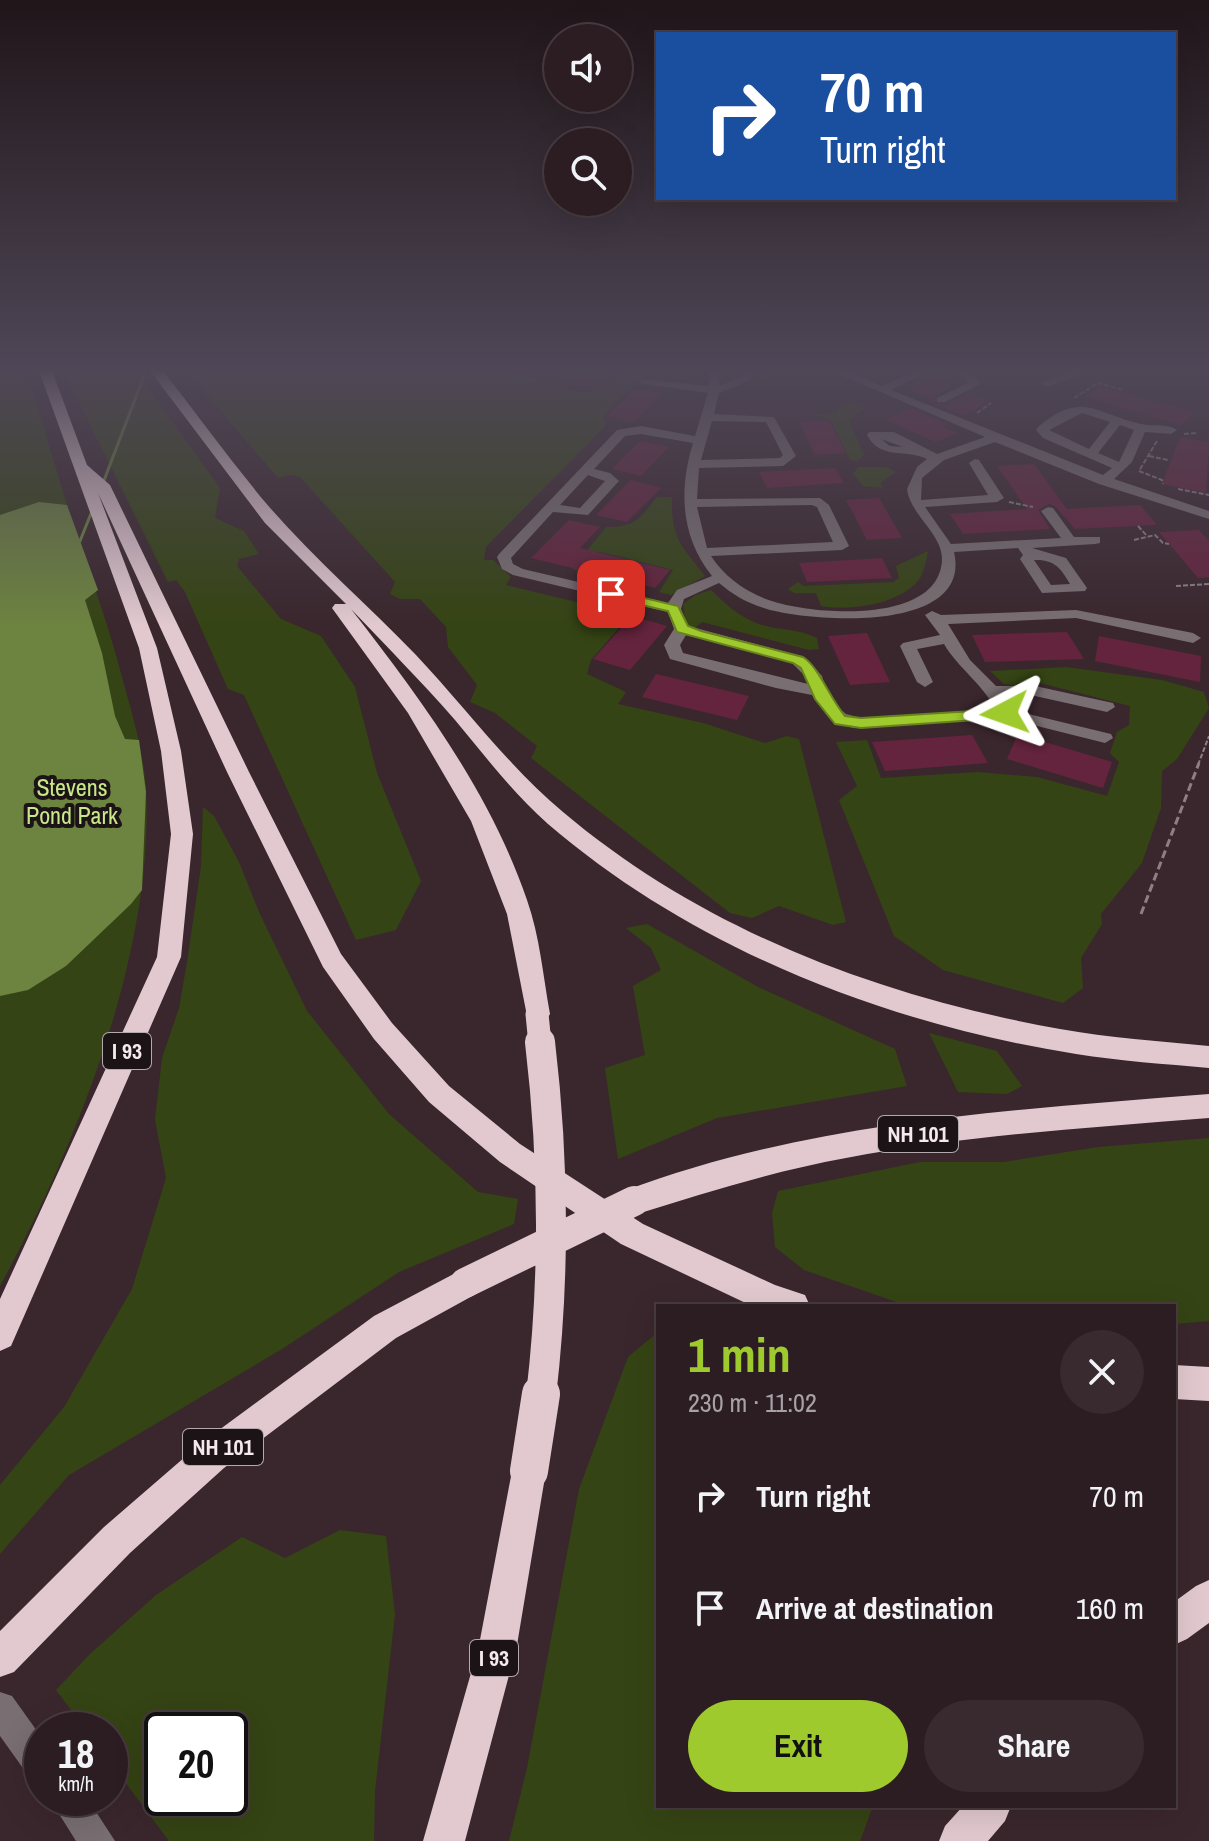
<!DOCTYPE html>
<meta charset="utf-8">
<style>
body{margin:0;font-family:"Archivo Narrow",sans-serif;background:#382a2f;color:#f1f3f6;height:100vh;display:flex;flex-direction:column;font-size:30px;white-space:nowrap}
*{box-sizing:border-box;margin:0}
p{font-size:26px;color:#a6a2a5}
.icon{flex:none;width:44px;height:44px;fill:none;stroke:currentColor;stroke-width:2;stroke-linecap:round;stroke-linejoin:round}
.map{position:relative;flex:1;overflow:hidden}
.sheet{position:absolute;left:656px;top:1304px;width:520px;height:504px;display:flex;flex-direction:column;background:#2c1d22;border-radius:0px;box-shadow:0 8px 32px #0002,0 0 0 2px #483b40}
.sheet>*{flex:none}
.guide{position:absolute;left:656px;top:32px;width:520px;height:168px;border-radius:0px;box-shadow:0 8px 32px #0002,0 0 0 2px #483b40;background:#1a4fa0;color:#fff;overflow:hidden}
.controls{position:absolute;left:544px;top:24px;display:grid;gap:16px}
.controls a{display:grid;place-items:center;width:88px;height:88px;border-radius:50%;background:#2c1d22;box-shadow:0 8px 32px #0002,0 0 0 2px #483b40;font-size:40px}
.speed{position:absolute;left:24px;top:1712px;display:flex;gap:16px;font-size:40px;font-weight:700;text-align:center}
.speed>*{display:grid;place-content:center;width:104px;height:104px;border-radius:50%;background:#2c1d22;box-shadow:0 8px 32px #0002,0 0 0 2px #483b40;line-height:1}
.speed small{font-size:20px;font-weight:400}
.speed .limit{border:4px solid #111;border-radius:12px;background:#fff;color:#111}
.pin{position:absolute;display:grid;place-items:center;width:68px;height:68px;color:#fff;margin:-34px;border-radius:16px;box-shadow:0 4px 12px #0006}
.me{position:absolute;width:88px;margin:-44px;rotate:266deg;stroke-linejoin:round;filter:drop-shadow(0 0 6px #0008)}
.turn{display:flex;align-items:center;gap:28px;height:168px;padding:0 32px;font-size:36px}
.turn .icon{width:104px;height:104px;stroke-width:2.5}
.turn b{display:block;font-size:56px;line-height:68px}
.round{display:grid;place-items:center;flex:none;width:84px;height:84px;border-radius:42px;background:#382a2f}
.head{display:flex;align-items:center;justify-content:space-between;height:136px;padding:0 32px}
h1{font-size:48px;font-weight:700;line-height:60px;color:#9fca2d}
.button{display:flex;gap:16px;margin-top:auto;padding:16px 32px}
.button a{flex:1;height:92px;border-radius:48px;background:#9fca2d;color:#111;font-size:32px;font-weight:700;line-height:92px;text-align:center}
.button a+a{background:#382a2f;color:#f1f3f6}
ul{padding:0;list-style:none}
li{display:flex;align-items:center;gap:24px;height:112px;padding:0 32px}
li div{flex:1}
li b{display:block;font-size:30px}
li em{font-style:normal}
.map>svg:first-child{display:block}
.green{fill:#354414;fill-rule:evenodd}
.water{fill:#6d8340}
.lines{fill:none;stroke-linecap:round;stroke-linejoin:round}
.stream{stroke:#6d8340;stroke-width:3}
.building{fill:#64243d}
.path-far1{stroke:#8f7f84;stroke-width:2;stroke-dasharray:5 2;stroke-linecap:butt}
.path{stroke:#8f7f84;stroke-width:3;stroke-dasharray:8 4;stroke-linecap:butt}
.minor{fill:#796f72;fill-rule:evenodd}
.highway{fill:#e2c9d0;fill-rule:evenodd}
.highway-bridge-far2{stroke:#e2c9d0;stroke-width:23}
.highway-bridge-far1{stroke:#e2c9d0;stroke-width:30}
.highway-bridge{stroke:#e2c9d0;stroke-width:38}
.route{fill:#9fca2d;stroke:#67831d;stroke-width:2}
.labels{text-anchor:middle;stroke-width:8;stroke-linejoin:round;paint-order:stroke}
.shield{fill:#1b1315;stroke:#b4a9ac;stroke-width:2}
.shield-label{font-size:22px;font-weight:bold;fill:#f6e9ed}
.park-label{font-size:24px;fill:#c7e789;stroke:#1b1315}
</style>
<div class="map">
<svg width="1209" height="1841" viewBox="0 0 1209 1841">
<rect width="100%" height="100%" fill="#3a272d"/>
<path class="green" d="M0,368H25C39,412 52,457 66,501C83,555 103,608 118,662C129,705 144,748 146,792C154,953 76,1146 0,1286Z
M62,368H134L220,488L215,518L244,531L259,554L239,559L237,566L281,619L321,636L355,687L377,773L421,881L396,930L356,940L244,695L228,689L185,592L176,580L168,582Z
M184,368H512L509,371L581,393L591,392L630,368L680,370L687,380L644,374L603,416L606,425L486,547L484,560H493L511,577L506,585L630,615L591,660L587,674L626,692L618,704L703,723L765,743L787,736L799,739L846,922L833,925L779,906L752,918L730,913L531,758L537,746L495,713L470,702L477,685L448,647L446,627L420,599H400L390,594L395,582L300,477L291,475L278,478Z
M854,402L866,407L849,420L864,455L857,461L850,460L831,420L814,415L837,412L841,404Z
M859,467H886L896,472L880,483L883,488L863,486L853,473Z
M657,497H672C671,538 680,544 705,576L671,595L659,592L673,570L600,552H595L577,571L572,569L606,527C636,527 639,519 657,497Z
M928,551C926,561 924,574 918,581C897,605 849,611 821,606L816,593H794L788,589L798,582L804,586L893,582L899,578L896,566Z
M711,590C724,603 741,618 759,624C778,631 798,628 817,638L819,649L809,650L702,622L692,631L686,627L683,604L696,595Z
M1066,667L1162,680L1204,692L1209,708L1177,759L1162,771L1161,808L1142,863L1101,914L1102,924L1081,958L1083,988L1063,1003L943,970L894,936L839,800L857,786L836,742L867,740L881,778L978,772L1037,777L1107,796L1119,762L1110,753L1117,732L1129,725L1130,706L1032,681L1015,686L1004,684L990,671Z
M203,807L214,816L239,862L259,912L307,1011L389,1114L478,1192L518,1199L514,1224L399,1272L282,1349L69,1475L0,1554V1485L64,1407L132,1289L166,1178L155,1120L162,1058L179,1008L187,962L201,866Z
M647,924L758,987L895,1049L907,1086L717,1118L618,1159L605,1068L645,1055L633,986L661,970L651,948L626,928Z
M929,1033L997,1051L1022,1086L1007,1094L958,1092Z
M1209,1138V1321L1174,1324V1306H908L804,1270L775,1247L772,1213L778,1191L920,1162H1004L1098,1147Z
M658,1332V1806H873L860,1841H509L527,1768L579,1489L628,1357Z
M340,1530L386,1536L395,1614L375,1791L374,1841H169L110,1762V1730H86L56,1690L89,1655L156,1595L242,1537L285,1558ZM162,1730H230V1798H162Z"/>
<path class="water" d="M39,502L67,505L98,590L85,600L102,653L115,716L125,739L139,740L146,792L142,890L131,904L66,966L28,990L0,996V515Z"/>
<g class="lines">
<path class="stream" d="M103,483L147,368
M75,543L80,541L92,511"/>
</g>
<path class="building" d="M573,368H614L590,387L557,380Z
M938,368L955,376L949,378L957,382L948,385L953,387L936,395L935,404L946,405L969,393L990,401L964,416L928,401L932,399L910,390L917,387L910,384Z
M1101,386L1195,413L1180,425L1085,397Z
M636,389L663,394L634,422L606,416Z
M911,408L947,424L942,426L957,433L936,442L885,420Z
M829,421L846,453L815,455L799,422Z
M1180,437L1209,442L1206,493L1162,484Z
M640,441L669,447L641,476L612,469Z
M1034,464L1067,509L1140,505L1157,525L1075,529L1055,506L1049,504L1038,510L1050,529L963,534L950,514L1027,509L997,466Z
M835,468L844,483L767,488L759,472Z
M631,480L661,488L627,522L596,515Z
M879,498L902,538L867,540L846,500Z
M569,520L600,527L580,548L670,570L655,588L531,558Z
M1199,530L1209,541V577L1198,578L1159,532Z
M882,558L892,578L807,582L799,563Z
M632,616L667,626L630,670L593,659Z
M1067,632L1084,659L985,662L972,635Z
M867,633L890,682L850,685L828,636Z
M1099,636L1201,656L1200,682L1095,661Z
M656,674L749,696L737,720L642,697Z
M1018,734L1112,762L1103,788L1007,759Z
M972,735L988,763L885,771L872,742Z"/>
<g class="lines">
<path class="path-far1" d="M982,371L991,368
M1074,398L1098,383L1123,390
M977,413L991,403
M1184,434L1197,433
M1157,441L1139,471L1162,480L1163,484
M1149,456L1168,460
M1178,489L1209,495
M1009,502L1033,507
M1138,526L1147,536
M1134,540L1155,535L1163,543L1169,544
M1176,586L1209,584
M1198,765L1209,736"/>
<path class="path" d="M1141,914L1199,763"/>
<path class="minor" d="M529,368H558L545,375Z
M708,368H718L720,386L740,377L747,368H758L748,381L719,393L714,414L774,417L796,456L783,466L699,468L697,499L820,498L829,505L849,546L842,550L711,556C725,578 750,595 775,602C817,615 939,624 942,560C943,534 910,515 907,489L917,467L927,459C905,448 881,461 867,435L869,432H894L937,454L985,437L825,368H840L882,386L921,368H935L891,390L1103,475L1112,468L1043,438L1036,430L1038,427C1082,390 1096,414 1141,424C1153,427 1167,423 1177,430L1171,434L1145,432L1132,462L1114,479L1209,511V519L1099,484L995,442L944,460L922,478L921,500L988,495L969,463L975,459L979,460L1004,498L997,502L925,507L951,544L1061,538L1041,511L1048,507L1053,508L1074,537H1100V543L1095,544L1032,548L1066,558L1087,588L1085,591L1042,593L1020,559L1023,555L1018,548L954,552C973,634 811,622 767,609C749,604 733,595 719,583L684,599L681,609L688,626L804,657L822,676L826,691L836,706L846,714L861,718L995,709C983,684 958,668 944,644L917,649L933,682L925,687L917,682L900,646L903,643L940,635L925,615L932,611L941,615L1076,610L1193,633L1201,638L1193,643L1076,618L948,624L970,660L996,686H1035L1113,703L1115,707L1107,712L1035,696H1004L1012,710L1111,734L1113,738L1105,743L1005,718L853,728L829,718L812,695L776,688L670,659L664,645L674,629L668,612L513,575L502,569L497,557L499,554L617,430L641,426L695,436L708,393L644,384L640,383V379L709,386ZM1082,413L1110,422L1089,449L1049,430ZM712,421L766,422L783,455L780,458L701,460ZM1120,425L1134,430L1119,462L1098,453ZM641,434L693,443C679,489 680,536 712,576L677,590L668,603L523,569L513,564L511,558L553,512L588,515L619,481L610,473L594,469L625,436ZM881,439L903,447L890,446ZM588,475L605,481L580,508L560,505ZM812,505L817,507L833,542L707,548L697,507ZM1034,560C1054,559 1061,568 1070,584L1051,585ZM686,635L792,663L806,677L808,684L683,653L680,645Z
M945,368C962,368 970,370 980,384L945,402H937V398L968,383L964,377Z
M1080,368H1096L1049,386L1039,384Z
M0,1692L12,1696L42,1738V1783L30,1778L0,1736Z
M49,1798H87L115,1841H76Z"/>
<path class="highway" d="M38,368H51L87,465L110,485L249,772L341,954L392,1023L449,1086L520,1144L643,1224L775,1285L805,1295L810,1306H752L621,1244L500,1162L429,1102L374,1039L323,967L227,772L98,493L157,648L181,751L193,834L181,957L11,1346L0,1351V1299L157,957L171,834L161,751L139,648Z
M148,368H161C196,413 229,459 265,502C311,556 367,604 416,655C465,707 509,767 563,812C704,931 881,997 1060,1029C1109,1038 1159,1041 1209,1046V1068C1165,1064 1120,1061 1076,1054C887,1024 695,950 548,824C513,793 485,756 455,720C422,682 386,646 351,609C421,699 490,792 527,900C540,937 543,976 550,1014L546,1021L537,1024L528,1021L507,914L471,821L408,713L332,608L335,604H346L265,523Z
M1209,1094V1118C1088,1128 965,1135 846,1158C774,1171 704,1193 634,1215L624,1211L619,1201L624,1191C810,1121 1012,1110 1209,1094Z
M465,1268L476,1272L481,1283L476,1294L396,1338L224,1468L130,1553L14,1672L0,1677V1631L104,1527L200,1444L374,1316Z
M1174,1365L1209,1367V1401L1174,1399Z
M529,1454L541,1459L546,1471L517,1645L465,1841H423L479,1645L512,1471L517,1459Z
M1209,1580V1623L1187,1639L1174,1645V1602L1196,1586Z
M963,1806H1011L1005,1821L988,1841H939L945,1826Z"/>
<path class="highway-bridge-far2" d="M537,1014L540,1044"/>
<path class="highway-bridge-far1" d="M540,1042C554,1160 555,1278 541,1396
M465,1283L634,1201"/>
<path class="highway-bridge" d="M529,1471L541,1394"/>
</g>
<linearGradient id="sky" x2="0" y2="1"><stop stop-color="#201519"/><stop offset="0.59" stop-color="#4f4757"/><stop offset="1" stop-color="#4f4757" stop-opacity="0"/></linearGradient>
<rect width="1209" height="626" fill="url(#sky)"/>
<path class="route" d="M611,590L678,606L688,626L701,631L803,657C819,667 830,699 845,716L861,718L1005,709L1012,713L1005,718L861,728L835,724L815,699L801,668L793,663L677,632L668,611L607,597V591Z"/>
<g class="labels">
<g class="shield">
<rect x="103" y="1033" width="48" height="36" rx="6"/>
<rect x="878" y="1116" width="80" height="36" rx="6"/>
<rect x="183" y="1429" width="80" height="36" rx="6"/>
<rect x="470" y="1640" width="48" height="36" rx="6"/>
</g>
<g class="shield-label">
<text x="127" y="1059">I 93</text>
<text x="918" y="1142">NH 101</text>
<text x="223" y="1455">NH 101</text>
<text x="494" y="1666">I 93</text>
</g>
<g class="park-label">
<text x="72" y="796">Stevens<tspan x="72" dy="28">Pond Park</tspan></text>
</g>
</g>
</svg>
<div class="controls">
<a><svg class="icon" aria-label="sound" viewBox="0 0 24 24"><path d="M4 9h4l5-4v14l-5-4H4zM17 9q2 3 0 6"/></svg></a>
<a><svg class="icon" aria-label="search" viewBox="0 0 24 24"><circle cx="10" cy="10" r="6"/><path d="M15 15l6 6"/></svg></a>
</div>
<div class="speed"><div>18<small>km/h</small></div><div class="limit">20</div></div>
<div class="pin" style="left:611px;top:594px;background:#d93025"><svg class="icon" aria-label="arrive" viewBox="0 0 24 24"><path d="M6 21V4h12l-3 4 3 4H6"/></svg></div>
<svg class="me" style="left:1005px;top:713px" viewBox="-20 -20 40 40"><path d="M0-17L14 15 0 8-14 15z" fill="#9fca2d" stroke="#fff" stroke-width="4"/></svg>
<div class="guide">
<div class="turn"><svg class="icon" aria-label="right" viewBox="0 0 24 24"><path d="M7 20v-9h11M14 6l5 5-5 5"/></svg><div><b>70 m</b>Turn right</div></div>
</div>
<section class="sheet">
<div class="head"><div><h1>1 min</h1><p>230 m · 11:02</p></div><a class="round"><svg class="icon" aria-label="close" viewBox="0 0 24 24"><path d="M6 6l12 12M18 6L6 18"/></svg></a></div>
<ul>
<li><svg class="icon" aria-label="right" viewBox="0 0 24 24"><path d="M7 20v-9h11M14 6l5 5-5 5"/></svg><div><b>Turn right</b></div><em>70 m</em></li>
<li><svg class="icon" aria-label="arrive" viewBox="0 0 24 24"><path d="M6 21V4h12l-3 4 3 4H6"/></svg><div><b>Arrive at destination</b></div><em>160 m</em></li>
</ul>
<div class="button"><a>Exit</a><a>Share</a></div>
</section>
</div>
